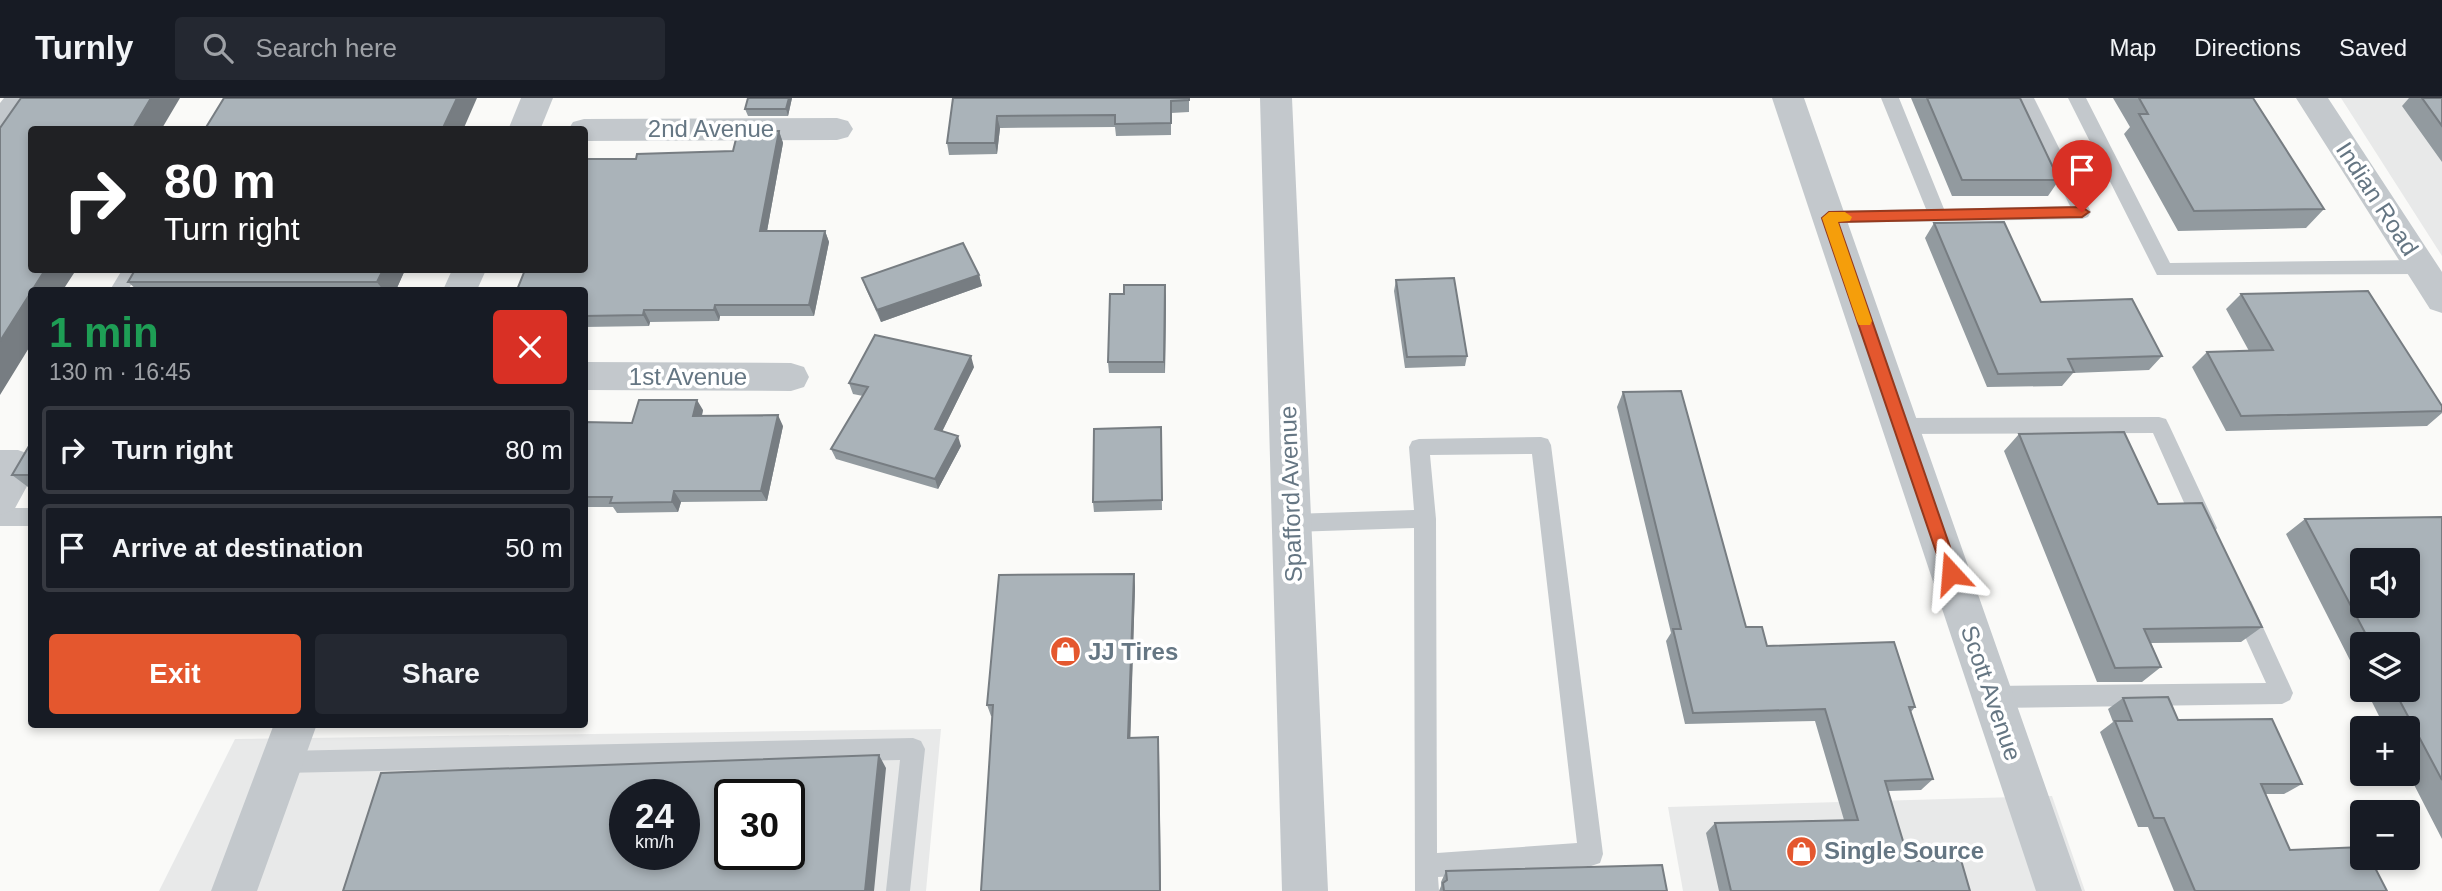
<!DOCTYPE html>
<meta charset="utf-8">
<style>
body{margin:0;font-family:Helvetica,sans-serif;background:#242831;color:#f1f3f6;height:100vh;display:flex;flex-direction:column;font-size:26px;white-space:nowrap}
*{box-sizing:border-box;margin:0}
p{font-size:23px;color:#9ea1a6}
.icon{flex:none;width:38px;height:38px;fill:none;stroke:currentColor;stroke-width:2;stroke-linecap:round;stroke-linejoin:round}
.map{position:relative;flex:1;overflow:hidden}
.sheet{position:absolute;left:28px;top:189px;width:560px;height:441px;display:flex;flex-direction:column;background:#171b24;border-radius:7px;box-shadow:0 4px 10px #0003}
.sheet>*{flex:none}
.hud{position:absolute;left:28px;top:28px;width:560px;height:147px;border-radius:7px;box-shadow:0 4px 10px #0003;background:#202124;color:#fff;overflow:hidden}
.controls{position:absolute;left:2350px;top:450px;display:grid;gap:14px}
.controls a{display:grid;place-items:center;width:70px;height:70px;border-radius:7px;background:#171b24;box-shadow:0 4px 10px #0003;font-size:35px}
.speed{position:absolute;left:609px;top:681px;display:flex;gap:14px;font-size:35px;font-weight:700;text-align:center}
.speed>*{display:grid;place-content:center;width:91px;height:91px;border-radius:50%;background:#171b24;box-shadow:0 4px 10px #0003;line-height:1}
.speed small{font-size:18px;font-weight:400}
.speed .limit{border:4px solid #111;border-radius:10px;background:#fff;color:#111}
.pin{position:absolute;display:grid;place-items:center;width:60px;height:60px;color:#fff;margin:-72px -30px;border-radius:50% 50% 50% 0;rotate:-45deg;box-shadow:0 0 7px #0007}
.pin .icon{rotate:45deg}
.me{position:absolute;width:77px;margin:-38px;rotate:341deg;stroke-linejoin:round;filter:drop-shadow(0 0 5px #0008)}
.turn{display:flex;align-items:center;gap:24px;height:147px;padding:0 21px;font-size:32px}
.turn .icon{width:91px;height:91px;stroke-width:2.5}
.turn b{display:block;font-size:49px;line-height:60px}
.round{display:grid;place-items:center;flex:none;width:74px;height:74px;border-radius:7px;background:#242831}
.summary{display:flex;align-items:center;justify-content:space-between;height:119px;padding:0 21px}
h1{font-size:42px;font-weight:700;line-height:52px;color:#1e9e55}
.primary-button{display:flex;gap:14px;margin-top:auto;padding:14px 21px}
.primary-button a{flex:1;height:80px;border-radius:7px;background:#e4572e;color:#fff;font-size:28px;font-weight:700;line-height:80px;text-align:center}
.primary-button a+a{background:#242831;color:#f1f3f6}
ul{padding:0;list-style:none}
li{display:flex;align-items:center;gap:21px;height:88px;margin:0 14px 10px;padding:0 7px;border:4px solid #363941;border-radius:7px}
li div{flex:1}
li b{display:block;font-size:26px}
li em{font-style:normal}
header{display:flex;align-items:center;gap:42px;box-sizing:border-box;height:98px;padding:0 35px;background:#171b24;border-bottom:2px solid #363941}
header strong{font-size:33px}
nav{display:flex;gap:38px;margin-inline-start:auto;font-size:24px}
.search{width:490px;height:63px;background:#242831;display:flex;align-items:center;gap:18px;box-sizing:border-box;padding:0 24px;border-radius:7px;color:#9ea1a6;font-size:26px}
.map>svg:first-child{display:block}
.built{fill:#e8e9e9;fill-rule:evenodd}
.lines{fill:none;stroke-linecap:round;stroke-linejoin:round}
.lane{fill:#c3c8cc;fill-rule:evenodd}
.street{fill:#c3c8cc;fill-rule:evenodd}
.wall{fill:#929a9f}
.shaded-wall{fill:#777d82}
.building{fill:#aab3b9;stroke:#777d82;stroke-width:2;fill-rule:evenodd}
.route{fill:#e4572e;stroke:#94391e;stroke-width:2}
.slow{fill:#f59e0b}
.labels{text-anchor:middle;stroke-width:7;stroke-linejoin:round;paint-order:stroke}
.street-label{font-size:24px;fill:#657683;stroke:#fff}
.poi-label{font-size:24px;font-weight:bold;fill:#657683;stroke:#fff;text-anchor:start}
</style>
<header>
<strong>Turnly</strong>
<div class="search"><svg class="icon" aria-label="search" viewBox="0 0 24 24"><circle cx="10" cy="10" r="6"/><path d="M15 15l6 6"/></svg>Search here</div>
<nav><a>Map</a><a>Directions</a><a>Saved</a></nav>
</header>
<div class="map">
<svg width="2442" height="793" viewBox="0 0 2442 793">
<rect width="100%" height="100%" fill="#fafaf8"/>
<path class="built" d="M2341,0H2442V158Z
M941,631L926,793H159L235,641ZM625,696H684V756H625ZM730,696H789V756H730Z
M2052,698L2085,793H1683L1668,709Z"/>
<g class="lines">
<path class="lane" d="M1881,0H1899L1944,111L2070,108L2016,0H2034L2091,114L2088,119L2082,121L1823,125L1820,120L1823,115L1829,113L1926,111Z
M2068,0H2086L2170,165L2421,162L2428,164L2430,169L2428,174L2421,176L2157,177Z
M122,172H140L128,192H110Z
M2159,319L2166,321L2169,327L2217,430L2214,436L2206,439L2198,436L2153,335L1900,336L1893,334L1890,328L1893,322L1900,320Z
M1541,339L1548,341L1551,347L1603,756L1600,765L1591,768L1438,779L1439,793H1415L1414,430L1292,434L1284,431L1281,425L1284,419L1292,416L1414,412L1409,349L1412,343L1419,341ZM1532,356L1577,745L1437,755L1436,421L1430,357Z
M0,410H32V428H0Z
M2243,500L2251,503L2290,588L2293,595L2290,602L2282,606L1993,610L1985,606L1981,599L1985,592L1993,588L2266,585L2232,510L2235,503Z
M913,640L921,643L925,651L910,793H886L900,662L282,675L274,672L270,664L274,656L282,653Z"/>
<path class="street" d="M4,0H36L11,37L0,40V5Z
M521,0H553L540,32H508Z
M1260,0H1292L1328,793H1282Z
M1772,0H1804L2082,793H2036Z
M2296,0H2328L2442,174V215L2430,211Z
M837,20L848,23L853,31L848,39L837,42L584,43V32H568L573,24L584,21Z
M452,172H486L477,192H443Z
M584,264L791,265L804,269L809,279L804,289L791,293L584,292Z
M0,352H18L32,357V379L14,412L0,417Z
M274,626H317L257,793H211Z"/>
</g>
<path class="wall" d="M792,0L788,18H748L745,11Z
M953,0H1189V14L1171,15V37L1116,38L1115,29L1000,30L997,56L949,57L947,45Z
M1911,0H2020L2059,82L2048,98H1952Z
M2113,0H2253L2324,111L2306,130L2178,133L2124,36L2130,29Z
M2409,0H2442V64L2402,8Z
M779,33L783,45L767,133H825L829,144L814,218H720L719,223L650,224L649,228L584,229V192L636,61L733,53Z
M1934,125L2041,204L2162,258L2149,272L2073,275L2062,288L1987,289L1925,140Z
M405,172L396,192H137L128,184Z
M979,177L982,188L881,224L866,191L862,180Z
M1396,182L1467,258L1465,268L1405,270L1394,193Z
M1124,196L1166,198L1165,275H1109L1108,264Z
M2241,196L2442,308V315L2427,328L2226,333L2192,269L2207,254L2249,253L2226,211Z
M974,269L942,333L961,348L938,391L836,361L831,351L863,298L853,296L849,285Z
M1623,294L1746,529L1767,548L1915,609L1911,614L1933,681L1921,692L1888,693L1909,763L1970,793H1719L1706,735L1715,725L1844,722L1815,623L1685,626L1666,543L1671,535L1617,309Z
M703,312L702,318L783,328L767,403L681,404L678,414L617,415L613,409H584V324L632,325Z
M2019,336L2158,406L2262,529L2241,544L2151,545L2161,569L2142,584H2097L2004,353Z
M1161,340L1162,412L1094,414L1093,404Z
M32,343V392L12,377Z
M2442,419V741L2408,675V630H2385L2366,592H2408V546H2362V586L2286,436L2305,421Z
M1134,476L1135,489L1130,640L1159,651L991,618L987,607Z
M2123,600L2178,622L2302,686L2284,696H2265L2290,752L2387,793H2174L2148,729H2138L2100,634L2113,624L2108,611Z
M1446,773L1667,793H1439L1441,788V784Z"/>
<path class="shaded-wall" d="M151,0H180L161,32H132Z
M457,0H477L463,32H442Z
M789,0H792L788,18L786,11Z
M997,18L1000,30L997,56L995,45Z
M779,33L783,45L765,144L760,133Z
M825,133L829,144L814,218L809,207Z
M45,172H76L63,192H32Z
M383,172H405L396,192H383L377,184Z
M979,177L982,188L881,224L877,212Z
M1165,187L1166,198L1165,275L1164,264Z
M32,193V245L0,297V243Z
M715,207L720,218L719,223L714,212Z
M644,212L650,224L649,228L643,217Z
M971,258L974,269L938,342L935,331Z
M697,302L703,312L699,328L693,318Z
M778,317L783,328L767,403L761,393Z
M958,338L961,348L938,391L935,381Z
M674,393L681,404L678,414L672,404Z
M1134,476L1135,489L1130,652L1128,640Z
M1158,639L1159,651L1161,793H1160Z
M879,657L886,670L874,793H865Z"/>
<path class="building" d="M21,0H151L132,32H32V172H45L0,243V30Z
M224,0H457L442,32L205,31Z
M748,0H789L786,11H745Z
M953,0H1189V2L1171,3V25L1115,26V17L997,18L995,45H947Z
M1927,0H2020L2059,82H1962Z
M2139,0H2253L2324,111L2194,113L2139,16H2148Z
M2422,0H2442V28Z
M738,33H779L760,133H825L809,207H715L714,212H644L643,217L584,218V192H517L525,172H584V61H636L637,56L733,53Z
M2004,124L2041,204L2132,201L2162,258L2068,261L2074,274L1998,276L1934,125Z
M963,145L979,177L877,212L862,180Z
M135,172H383L377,184H128Z
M1454,180L1467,258L1407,259L1396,182Z
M1124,187H1165L1164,264H1108L1110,196H1124Z
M2368,193L2442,308V313L2241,318L2207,254L2273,252L2241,196Z
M875,237L971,258L935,331L958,338L935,381L831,351L868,289L849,285Z
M1681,293L1746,529H1762L1767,548L1894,544L1915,609H1909L1933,681L1885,683L1909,763L1961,762L1970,793H1731L1715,725L1858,722L1825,611L1693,615L1673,531H1681L1623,294Z
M639,302H697L693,318L778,317L761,393H674L672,404L610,405L612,399H584V324L632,325Z
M1161,329L1162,402L1093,404L1094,331Z
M2124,334L2158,406L2202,405L2262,529L2144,531L2161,569L2115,570L2019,336Z
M32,343V377H12Z
M2442,419V682L2394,592H2408V546H2371L2305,421ZM2362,462H2408V508H2362Z
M1134,476L1128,640L1158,639L1160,793H981L993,607H987L999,477Z
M2168,599L2178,622L2272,621L2302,686H2261L2290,752L2362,749V760H2370L2387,793H2195L2164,720H2154L2115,623H2132L2123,600Z
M879,657L865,793H343L381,675ZM625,696H684V756H625ZM730,696H789V756H730Z
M1662,767L1667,793H1444L1443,785L1447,782L1446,773Z"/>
<path class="route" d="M2082,109L2089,114L2082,119L1838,124L1959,475L1956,480L1951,482L1945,480L1822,120L1829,114Z"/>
<path class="slow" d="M1829,114H1845L1852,119L1850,123L1838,124L1872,223L1870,227H1859L1857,223L1822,120Z"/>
<defs>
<symbol id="shop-disc" viewBox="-11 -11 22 22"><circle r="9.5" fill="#e4572e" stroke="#fff"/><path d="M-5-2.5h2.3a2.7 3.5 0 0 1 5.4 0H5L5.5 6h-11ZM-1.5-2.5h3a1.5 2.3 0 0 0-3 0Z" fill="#fff"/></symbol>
</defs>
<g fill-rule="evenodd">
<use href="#shop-disc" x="1048" y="536" width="35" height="35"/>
<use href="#shop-disc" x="1784" y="736" width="35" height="35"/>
</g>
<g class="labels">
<g class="street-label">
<text x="711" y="39">2nd Avenue</text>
<text transform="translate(2377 101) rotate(57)" y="8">Indian Road</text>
<text x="688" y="287">1st Avenue</text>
<text transform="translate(1291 396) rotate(-92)" y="8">Spafford Avenue</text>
<text transform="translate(1991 595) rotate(71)" y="8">Scott Avenue</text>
</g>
<g class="poi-label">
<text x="1088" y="562">JJ Tires</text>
<text x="1824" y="761">Single Source</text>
</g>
</g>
</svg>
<div class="controls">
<a><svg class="icon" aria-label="sound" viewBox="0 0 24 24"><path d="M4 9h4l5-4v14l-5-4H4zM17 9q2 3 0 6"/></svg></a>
<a><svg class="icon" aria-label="layers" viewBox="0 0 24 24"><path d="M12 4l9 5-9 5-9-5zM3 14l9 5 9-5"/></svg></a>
<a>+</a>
<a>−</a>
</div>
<div class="speed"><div>24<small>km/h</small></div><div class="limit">30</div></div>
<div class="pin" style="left:2082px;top:114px;background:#d93025"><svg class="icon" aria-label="arrive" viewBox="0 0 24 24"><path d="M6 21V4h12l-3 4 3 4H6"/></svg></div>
<svg class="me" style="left:1951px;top:475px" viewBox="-20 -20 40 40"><path d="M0-17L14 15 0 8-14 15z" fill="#e4572e" stroke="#fff" stroke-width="4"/></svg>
<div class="hud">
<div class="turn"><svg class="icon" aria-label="right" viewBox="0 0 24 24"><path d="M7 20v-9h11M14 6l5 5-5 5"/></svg><div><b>80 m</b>Turn right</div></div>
</div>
<section class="sheet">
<div class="summary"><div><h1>1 min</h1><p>130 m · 16:45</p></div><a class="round" style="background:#d93025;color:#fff"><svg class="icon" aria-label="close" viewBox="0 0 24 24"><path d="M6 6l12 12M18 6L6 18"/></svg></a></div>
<ul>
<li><svg class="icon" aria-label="right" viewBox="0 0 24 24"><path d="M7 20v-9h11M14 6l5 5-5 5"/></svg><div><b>Turn right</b></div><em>80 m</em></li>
<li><svg class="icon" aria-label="arrive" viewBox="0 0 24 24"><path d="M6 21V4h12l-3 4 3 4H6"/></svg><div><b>Arrive at destination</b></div><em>50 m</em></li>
</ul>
<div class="primary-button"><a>Exit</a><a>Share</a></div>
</section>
</div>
